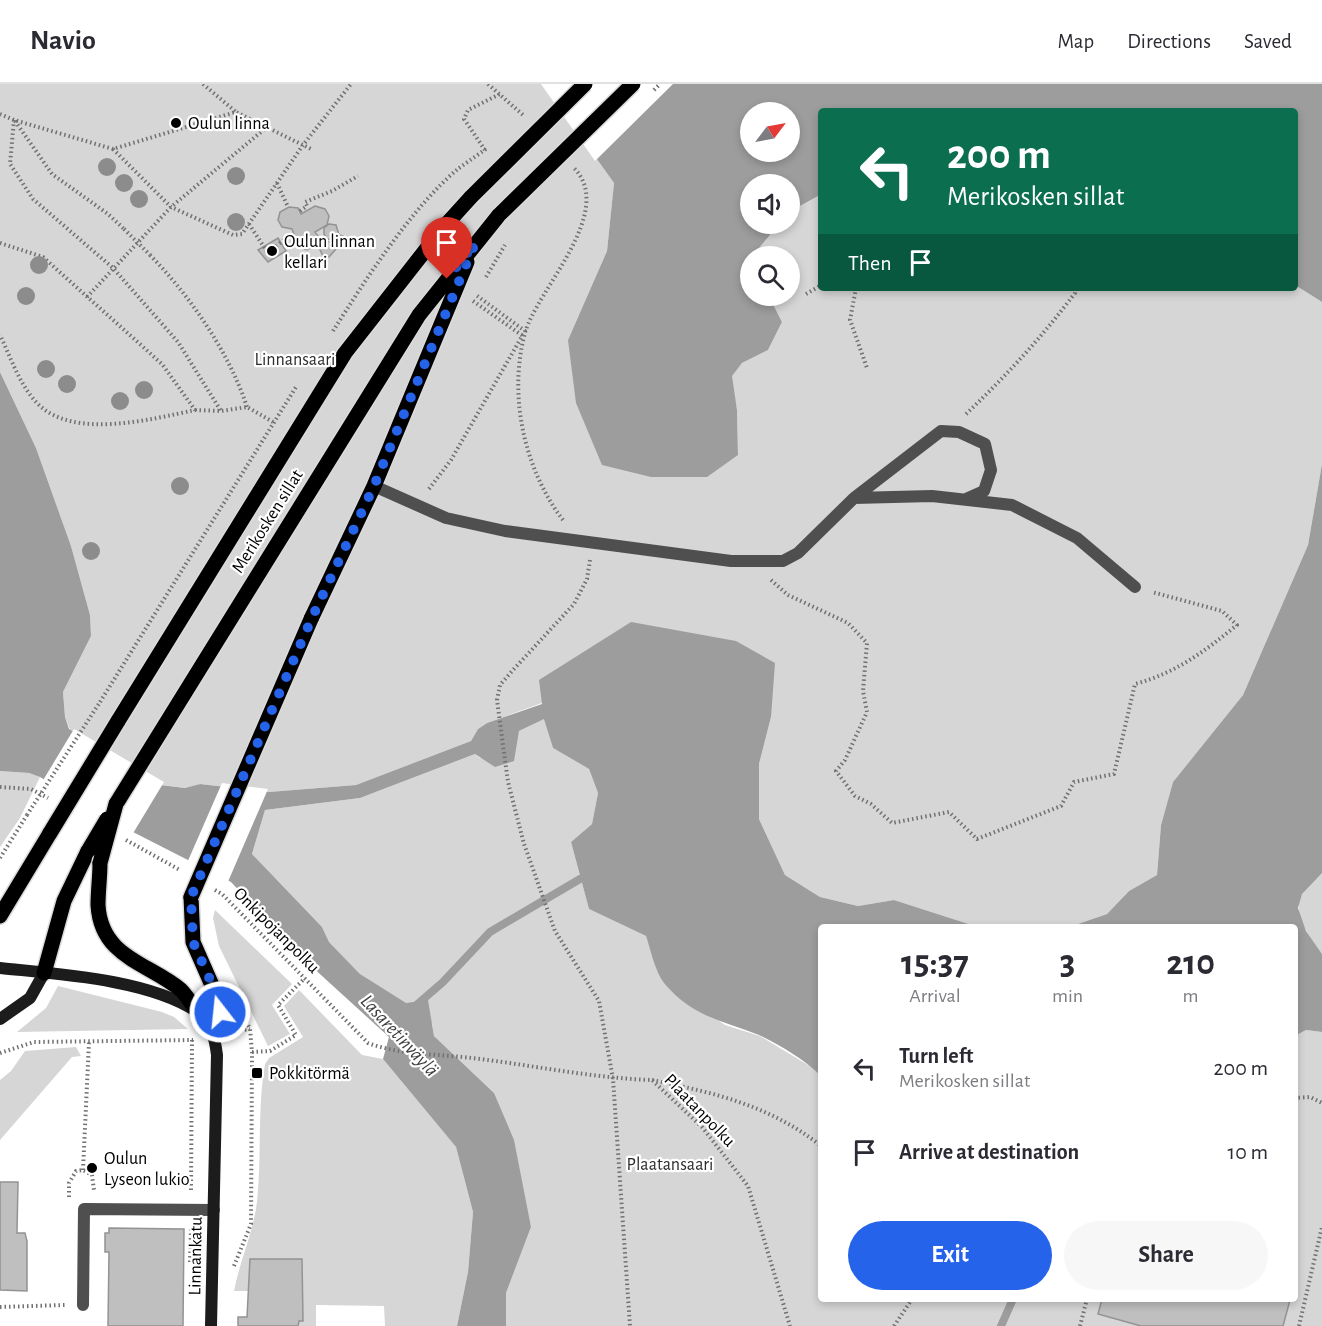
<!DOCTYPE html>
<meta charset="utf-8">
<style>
body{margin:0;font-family:"Alegreya Sans",sans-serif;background:#f7f7f7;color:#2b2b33;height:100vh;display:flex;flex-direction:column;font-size:22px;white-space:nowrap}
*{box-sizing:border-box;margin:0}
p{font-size:20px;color:#7c7c81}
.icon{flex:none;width:33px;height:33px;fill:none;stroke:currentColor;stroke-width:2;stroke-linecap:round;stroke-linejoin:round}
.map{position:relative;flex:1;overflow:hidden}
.panel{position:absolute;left:818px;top:840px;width:480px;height:378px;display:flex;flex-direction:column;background:#fff;border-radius:6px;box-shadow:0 3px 9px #0003}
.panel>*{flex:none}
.banner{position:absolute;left:818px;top:24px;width:480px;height:183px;border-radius:6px;box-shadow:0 3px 9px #0003;background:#0b6e4f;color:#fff;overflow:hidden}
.needle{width:39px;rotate:58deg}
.fabs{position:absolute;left:740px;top:18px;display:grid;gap:12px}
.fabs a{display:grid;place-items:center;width:60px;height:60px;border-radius:50%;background:#fff;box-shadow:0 3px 9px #0003;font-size:30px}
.pin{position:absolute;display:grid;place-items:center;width:51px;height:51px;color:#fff;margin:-62px -26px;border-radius:50% 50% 50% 0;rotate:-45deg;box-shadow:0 0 6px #0007}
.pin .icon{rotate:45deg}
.me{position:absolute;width:66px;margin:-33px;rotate:344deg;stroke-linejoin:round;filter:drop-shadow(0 0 4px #0008)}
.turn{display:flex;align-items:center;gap:21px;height:126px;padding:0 30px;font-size:27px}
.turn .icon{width:78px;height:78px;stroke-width:2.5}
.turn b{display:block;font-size:42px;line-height:51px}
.then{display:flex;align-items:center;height:57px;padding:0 30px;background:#0003;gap:12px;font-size:22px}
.eta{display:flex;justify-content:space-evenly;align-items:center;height:102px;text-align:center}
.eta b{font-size:36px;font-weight:700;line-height:42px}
.cta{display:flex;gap:12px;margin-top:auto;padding:12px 30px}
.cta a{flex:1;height:69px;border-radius:36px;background:#2563eb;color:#fff;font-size:24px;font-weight:700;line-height:69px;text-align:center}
.cta a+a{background:#f7f7f7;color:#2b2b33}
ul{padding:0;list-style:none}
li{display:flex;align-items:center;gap:18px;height:84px;padding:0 30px}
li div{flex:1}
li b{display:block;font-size:22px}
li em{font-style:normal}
header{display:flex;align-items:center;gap:36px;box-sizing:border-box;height:84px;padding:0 30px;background:#fff;border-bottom:2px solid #e1e1e2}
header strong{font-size:28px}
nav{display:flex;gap:33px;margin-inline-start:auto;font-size:21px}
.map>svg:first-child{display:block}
.green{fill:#d6d6d6}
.water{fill:#9d9d9d;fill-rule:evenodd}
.pier{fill:#fff}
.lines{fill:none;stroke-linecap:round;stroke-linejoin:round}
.stream{stroke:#9d9d9d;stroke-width:8}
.building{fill:#bfbfbf;stroke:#939393;stroke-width:1.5}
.primary-casing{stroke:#dbdbdb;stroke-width:18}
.path{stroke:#717171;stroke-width:4;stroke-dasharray:1.5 3;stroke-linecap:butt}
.service{stroke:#4f4f4f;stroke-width:12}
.secondary{stroke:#1c1c1c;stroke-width:12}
.primary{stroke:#000;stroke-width:15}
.primary-bridge-casing{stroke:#dbdbdb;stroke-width:18;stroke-linecap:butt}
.path-bridge{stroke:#717171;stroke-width:4;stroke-dasharray:1.5 3;stroke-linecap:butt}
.primary-bridge{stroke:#000;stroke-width:15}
.tree{fill:#8c8c8c}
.route{stroke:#2563eb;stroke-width:10;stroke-dasharray:0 18}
.poi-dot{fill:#000;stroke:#fff;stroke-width:2}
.labels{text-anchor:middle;stroke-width:4.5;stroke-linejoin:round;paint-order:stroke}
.poi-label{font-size:18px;fill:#000;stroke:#fff;text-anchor:start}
.park-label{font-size:18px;fill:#2d2d2d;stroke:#fff}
.street-label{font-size:18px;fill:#000;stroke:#fff}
.water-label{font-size:20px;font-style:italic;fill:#3e3e3e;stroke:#fff}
</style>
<header>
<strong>Navio</strong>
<nav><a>Map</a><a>Directions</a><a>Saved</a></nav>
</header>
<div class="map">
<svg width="1322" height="1242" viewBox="0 0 1322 1242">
<rect width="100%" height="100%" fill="#fff"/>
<path class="green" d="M0,0H543L614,99L607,167L568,256L738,371L737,326L731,292L742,279L768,266L782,238L769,212H789V172H756L759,164L779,140H789V128L820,111V204H1294L1295,201L1322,218V380L1308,461L1243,611L1173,698L1161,741L1157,791L1129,807L1107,830L1069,843H978L894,816L858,822L820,813L785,791L759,735V680L771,633L542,619L487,639L478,645L471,657L356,701L269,708L200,700L186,704L160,701L70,646L65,633L63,608L91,552L90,531L71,462L36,364L0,288Z
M545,634L553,664L589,685L598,709L592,740L571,758L589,825L646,852L663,897L725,941L760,952L813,984L820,991V1215H1294L1295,952L1306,946L1322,948V1242H506V1209L531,1143L494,1009L434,952L432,939L360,890L329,858L322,843L252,770L265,726L360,714L475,670L480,674L515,661L519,647Z
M0,687L29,689L40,693L20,734L0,763Z
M1322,789V870C1311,854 1291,830 1302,810C1306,802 1316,795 1322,789Z
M215,826L292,900L272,921L290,950L268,962L219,862L213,834Z
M58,902L162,928L174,933L188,945L17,948L46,924Z
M299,906L362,971L383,975L456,1063L473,1128L468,1188L457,1242H385L384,1222L316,1221V1242H298L299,1237H303L301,1175H250V1207H234C240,1176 253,1149 257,1118C262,1072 257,1025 265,980L269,974L303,953L284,922Z
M76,963L81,972L72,973L0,1056V996L11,987L25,967Z"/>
<path class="water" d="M543,0H1322V218L1295,201L1294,27H820V111L789,128V100H750V140H779L759,164L756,172H750V212H769L782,238L768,266L742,279L732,292L737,326L738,371L707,393H651L602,381L576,319L568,256L607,167L614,99ZM750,28H789V68H750Z
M0,288L36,364L71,462L90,531L91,552L63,608L65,633L69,645L160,701L185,704L200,700L269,708L356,701L471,657L478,645L487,639L542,620L539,596L631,538L736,557L775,579L771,633L759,680V735L785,791L820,813L858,822L894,816L978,843H820V991C805,976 779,960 759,951C723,937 691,932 664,899C655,887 651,867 646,852L589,825L571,758L592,740L598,709L589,685L553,664L544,635L519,647L514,677L495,683L475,670L360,714L265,726L252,770L322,843L329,858L360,890L406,919L428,916L434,952L494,1009L514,1056L531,1143L506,1209V1242H457L468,1188L473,1128L456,1063L383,975L389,953L310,881L231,798L131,747L40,693L29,689L0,687Z
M1322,380V789L1302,810L1298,824L1306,847L1322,870V948L1306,946L1295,952L1294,843H1069L1107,830L1129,807L1157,791L1161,741L1173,698L1243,611L1308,461Z"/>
<path class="pier" d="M541,0H673L595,77Z
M74,645L164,698L132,751L42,698Z
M222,699L268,705L227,800L187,779Z"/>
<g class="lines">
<path class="stream" d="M413,924L443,898L490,848L580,795
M1001,1242L1013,1215"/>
</g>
<path class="building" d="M315,122L325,125L329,132L327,141L315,148L318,152L315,161L307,166L299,163L292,145L282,143L278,136L280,128L289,123L298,124L301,130Z
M329,140L336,141L339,151L343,152L347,158L346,162L336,165L329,173L323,172L320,166L321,160L327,157L332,159L333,156L327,155L324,150V144Z
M278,154L286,167L268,178L258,166Z
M0,1098H18L17,1149H25L27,1157V1207L0,1206Z
M109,1144L184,1145L183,1242H108L109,1168H105V1149H109Z
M250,1175H302L303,1237H299L298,1242H238V1233H247Z
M1102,1215H1287L1290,1216L1283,1242H1141L1098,1230Z"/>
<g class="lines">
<defs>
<path id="primary" d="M311,535L374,402L467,178
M118,637L345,269L442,145L471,113
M116,720L419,231L499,131
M100,779C100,793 98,807 98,821C101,874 149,879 181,906C187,912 192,921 198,928
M191,813L193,858L211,899L220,929L215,951
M0,832L50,749
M44,889L64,817L88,767"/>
</defs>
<use href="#primary" class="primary-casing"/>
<path class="path" d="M203,0L236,28
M488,0L523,31
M0,30L14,36L113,65L236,28L313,66
M14,36L10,80L33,115L113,184L178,258L221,327
M15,37L52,90L108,130L124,145
M113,65L171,123L233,151L242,150L303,61L351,0
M485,66L464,35L468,26L500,10
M277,99L288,123
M300,127L307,122L305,118L332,107L358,92
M249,140L268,169L285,155
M0,159L43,173L162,280L195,326C152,335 74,356 38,320C20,302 11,274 0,251
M150,171C190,212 229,268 247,323
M486,193L505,161
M856,204L850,236L867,284
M806,210L820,202
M87,213L171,123L267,43
M473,217L523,252
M333,247C366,195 412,123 459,84
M195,326L221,327L247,323L273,338
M966,330C1006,292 1042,253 1075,209V204
M429,405L451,376L525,247L476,211
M563,436C524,385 508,311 525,249C536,207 617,128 574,84
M590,476L587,495L574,520L513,586L500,601L497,616L508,698L524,760L555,847L599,917L613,995L630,1242
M771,496L788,511L848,539L867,559L863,607L867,628L845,676L836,687L855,712L871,720L892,739L949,728L977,755L1061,722L1074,698L1114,690L1135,600C1176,589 1205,567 1237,541L1222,527L1152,508
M100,618L296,303
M0,703L31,705L48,714
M126,756L180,786
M0,774L27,731
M215,806L222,810L368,959C400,971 438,970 472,974C532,981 591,994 652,996L702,1043L748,1102L790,1242
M236,947L250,945
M252,968L270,967L296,951L278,921L305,894
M0,969L34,958L193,956
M652,996C715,1009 768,1021 820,1061
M1294,1014L1310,1013L1322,1019
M83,1086L89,958
M191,1106L192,956
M69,1113V1099L76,1087L83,1086L92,1091L94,1106
M190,1178L191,1144
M234,1182L251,1140L252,968L250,945L242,928
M0,1223L65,1221
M894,1242L912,1215
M1080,1242L1087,1215
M1299,1242L1322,1143"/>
<path class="service" d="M374,402L446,434L505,447L731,477H783L798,469L854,414L932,412L1012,421L1077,454L1135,503
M854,414L941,347L959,348L985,360L991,386L984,407L966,415
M83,1221L84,1125L214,1126"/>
<path class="secondary" d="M0,884C57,890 147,895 196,927C211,936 215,955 217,971L211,1242
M0,935L30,914L44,889"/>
<use href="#primary" class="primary"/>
<defs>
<path id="primary-bridge" d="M471,113L585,0
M499,131L633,0
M50,749L118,637
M88,767L107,735
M100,779L116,720
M191,813L311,535"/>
</defs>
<use href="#primary-bridge" class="primary-bridge-casing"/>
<path class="path-bridge" d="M654,6L660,0
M459,84L486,65
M124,145L150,171
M27,731L100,618"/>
<use href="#primary-bridge" class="primary-bridge"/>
</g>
<g class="tree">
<circle cx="107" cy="83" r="9"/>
<circle cx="236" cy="92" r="9"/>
<circle cx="124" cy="99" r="9"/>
<circle cx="139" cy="115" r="9"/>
<circle cx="236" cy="138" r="9"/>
<circle cx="39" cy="181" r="9"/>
<circle cx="26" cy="212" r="9"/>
<circle cx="46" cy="285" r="9"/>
<circle cx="67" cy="300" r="9"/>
<circle cx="144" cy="306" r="9"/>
<circle cx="120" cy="317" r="9"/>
<circle cx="180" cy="402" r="9"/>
<circle cx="91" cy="467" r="9"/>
</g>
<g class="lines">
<path class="route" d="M220,928L212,900L193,858L191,813L311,536L374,402L475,159L447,195"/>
</g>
<g class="poi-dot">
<circle cx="176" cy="39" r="6"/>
<circle cx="272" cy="167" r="6"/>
<rect x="251" y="983" width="12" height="12" rx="3"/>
<circle cx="92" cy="1084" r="6"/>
</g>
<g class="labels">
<g class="poi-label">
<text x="188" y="45">Oulun linna</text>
<text x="284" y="163">Oulun linnan<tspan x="284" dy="21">kellari</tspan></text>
<text x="269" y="995">Pokkitörmä</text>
<text x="104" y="1080">Oulun<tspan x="104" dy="21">Lyseon lukio</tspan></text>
</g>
<g class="park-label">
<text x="295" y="281">Linnansaari</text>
<text x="670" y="1086">Plaatansaari</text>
</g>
<g class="street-label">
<text transform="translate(267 437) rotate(-58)" y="6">Merikosken sillat</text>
<text transform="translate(277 846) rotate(45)" y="6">Onkipojanpolku</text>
<text transform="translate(700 1026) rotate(46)" y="6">Plaatanpolku</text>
<text transform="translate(195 1172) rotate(-89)" y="6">Linnankatu</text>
</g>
<g class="water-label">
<text transform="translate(400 951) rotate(47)" y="7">Lasaretinväylä</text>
</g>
</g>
</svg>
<div class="fabs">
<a><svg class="needle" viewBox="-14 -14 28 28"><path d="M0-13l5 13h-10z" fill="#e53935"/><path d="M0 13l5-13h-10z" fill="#7c7c81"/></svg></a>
<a><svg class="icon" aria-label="sound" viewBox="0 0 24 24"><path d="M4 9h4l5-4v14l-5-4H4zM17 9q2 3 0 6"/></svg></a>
<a><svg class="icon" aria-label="search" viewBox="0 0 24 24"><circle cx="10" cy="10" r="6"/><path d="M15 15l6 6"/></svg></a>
</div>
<div class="pin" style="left:447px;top:195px;background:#d93025"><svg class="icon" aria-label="arrive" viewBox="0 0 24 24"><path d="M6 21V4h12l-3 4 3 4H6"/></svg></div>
<svg class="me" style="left:220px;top:928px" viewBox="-20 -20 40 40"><circle r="17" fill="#2563eb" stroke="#fff" stroke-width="3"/><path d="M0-11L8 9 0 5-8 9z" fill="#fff"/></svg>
<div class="banner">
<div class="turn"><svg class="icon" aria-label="left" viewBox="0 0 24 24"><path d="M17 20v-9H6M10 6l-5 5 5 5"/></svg><div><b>200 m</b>Merikosken sillat</div></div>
<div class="then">Then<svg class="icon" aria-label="arrive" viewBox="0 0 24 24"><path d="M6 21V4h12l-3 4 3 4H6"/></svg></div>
</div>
<section class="panel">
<div class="eta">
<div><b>15:37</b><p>Arrival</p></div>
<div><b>3</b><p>min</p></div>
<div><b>210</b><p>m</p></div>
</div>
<ul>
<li><svg class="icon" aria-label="left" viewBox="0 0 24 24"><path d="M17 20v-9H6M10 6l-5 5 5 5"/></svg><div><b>Turn left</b><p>Merikosken sillat</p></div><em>200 m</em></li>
<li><svg class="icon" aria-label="arrive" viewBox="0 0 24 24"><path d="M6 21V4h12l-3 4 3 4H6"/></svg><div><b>Arrive at destination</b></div><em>10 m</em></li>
</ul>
<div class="cta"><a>Exit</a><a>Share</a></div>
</section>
</div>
